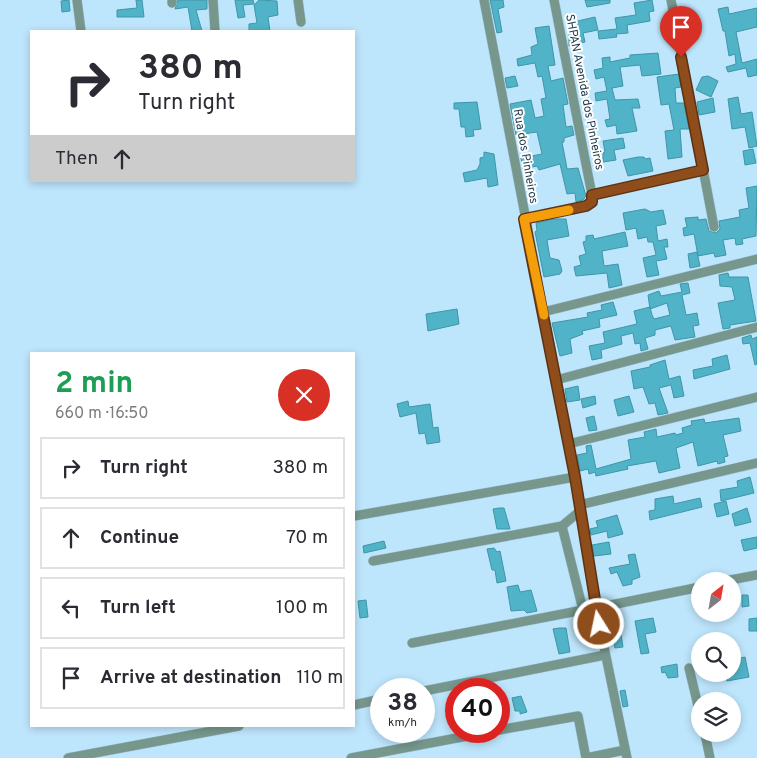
<!DOCTYPE html>
<meta charset="utf-8">
<style>
body{margin:0;font-family:Overpass,sans-serif;background:#f7f7f7;color:#2b2b33;height:100vh;display:flex;flex-direction:column;font-size:19px;white-space:nowrap}
*{box-sizing:border-box;margin:0}
p{font-size:16px;color:#7c7c81}
.icon{flex:none;width:28px;height:28px;fill:none;stroke:currentColor;stroke-width:2;stroke-linecap:round;stroke-linejoin:round}
.map{position:relative;flex:1;overflow:hidden}
.drawer{position:absolute;left:30px;top:352px;width:325px;height:375px;display:flex;flex-direction:column;background:#fff;border-radius:0px;box-shadow:0 2px 8px #0003}
.drawer>*{flex:none}
.banner{position:absolute;left:30px;top:30px;width:325px;height:152px;border-radius:0px;box-shadow:0 2px 8px #0003;background:#fff;color:#2b2b33;overflow:hidden}
.needle{width:32px;rotate:31deg}
.fabs{position:absolute;left:691px;top:572px;display:grid;gap:10px}
.fabs a{display:grid;place-items:center;width:50px;height:50px;border-radius:50%;background:#fff;box-shadow:0 2px 8px #0003;font-size:25px}
.speed{position:absolute;left:370px;top:678px;display:flex;gap:10px;font-size:25px;font-weight:700;text-align:center}
.speed>*{display:grid;place-content:center;width:65px;height:65px;border-radius:50%;background:#fff;box-shadow:0 2px 8px #0003;line-height:1}
.speed small{font-size:12px;font-weight:400}
.speed .limit{border:8px solid #d22;background:#fff;color:#111}
.pin{position:absolute;display:grid;place-items:center;width:42px;height:42px;color:#fff;margin:-51px -21px;border-radius:50% 50% 50% 0;rotate:-45deg;box-shadow:0 0 5px #0007}
.pin .icon{rotate:45deg}
.me{position:absolute;width:55px;margin:-28px;rotate:350deg;stroke-linejoin:round;filter:drop-shadow(0 0 4px #0008)}
.turn{display:flex;align-items:center;gap:18px;height:105px;padding:0 25px;font-size:22px}
.turn .icon{width:65px;height:65px;stroke-width:2.5}
.turn b{display:block;font-size:35px;line-height:42px}
.then{display:flex;align-items:center;height:48px;padding:0 25px;background:#0003;gap:10px;font-size:19px}
.round{display:grid;place-items:center;flex:none;width:52px;height:52px;border-radius:26px;background:#f7f7f7}
.headline{display:flex;align-items:center;justify-content:space-between;height:85px;padding:0 25px}
h1{font-size:30px;font-weight:700;line-height:38px;color:#1e9e55}
ul{padding:0;list-style:none}
li{display:flex;align-items:center;gap:15px;height:62px;margin:0 10px 8px;padding:0 15px;border:2px solid #e1e1e2;border-radius:0px}
li div{flex:1}
li b{display:block;font-size:19px}
li em{font-style:normal}
.map>svg:first-child{display:block}
.building{fill:#50b3c7;stroke:#3f96a8}
.lines{fill:none;stroke-linecap:round;stroke-linejoin:round}
.minor-casing{stroke:#9dc3d8;stroke-width:10}
.minor{stroke:#77978d;stroke-width:9}
.route-casing{stroke:#5d3212;stroke-width:12}
.route{stroke:#8f4d1b;stroke-width:9}
.slow{stroke:#f59e0b;stroke-width:9}
.labels{text-anchor:middle;stroke-width:4;stroke-linejoin:round;paint-order:stroke}
.street-label{font-size:12px;fill:#1e3a49;stroke:#fff}
</style>
<div class="map">
<svg width="757" height="758" viewBox="0 0 757 758">
<rect width="100%" height="100%" fill="#bde5fc"/>
<path class="building" d="M69,0L70,11L62,12L61,1Z
M136,0H142L144,17H117V10L137,8Z
M178,0H207V9L196,10L202,31H192L188,7L175,9Z
M235,0H253L254,4L243,5L245,17L238,18Z
M259,0L277,1L278,15L268,17L270,31H249V24L257,23L254,5Z
M490,0H503L504,7L498,9L502,32L497,33Z
M585,0H610V3L587,7Z
M652,0L654,11L649,12L650,21L627,25L628,33L616,34L617,37L599,39L598,31L617,29L615,18L636,15L634,3Z
M728,7L729,14L757,8V27L736,32L742,63L757,59V75L748,77L746,68L728,72L726,67L736,64L735,54L729,56L725,31H723L718,9Z
M595,17L598,30L583,33L585,42L569,46V23Z
M549,26L555,65L548,66L551,81L563,78L568,104L563,105L566,127L572,126L574,135L564,138V142H562L566,163L567,169L578,168L586,196L583,200L576,202L575,193L567,194L560,164L539,170L537,166L523,169L521,158L542,154L537,132L516,135L510,104L531,100L535,118L544,116L541,99L546,98L542,76L538,77L535,63L518,66L517,59L532,55L531,47L538,44L535,28Z
M658,53L661,74L642,76L640,65L620,67L623,86L612,88L615,100L638,99L640,108H632L637,131L617,134L616,125L607,127L605,120L610,119L607,99L596,101L595,93L607,91L604,77L596,79L594,70L603,68L602,58L610,57V62L630,58V55Z
M679,74L681,87L675,88L676,103H684L689,129H680L682,157L668,159L665,131L674,130L669,104L661,105L657,77Z
M515,76L518,86L507,88L505,78Z
M708,76L718,81L711,97L696,90L702,77Z
M738,97L741,114L752,112L757,146L749,148L745,127L732,129L728,99Z
M713,98L715,112L699,115L697,102Z
M477,102L481,129L473,130L474,136L466,137L465,127H461L459,109H454V103Z
M623,138L625,148L614,150L616,160L603,162V153L605,152L603,141Z
M753,149L756,163L745,165L743,151Z
M484,152L494,154L498,185L488,187L487,178L465,182L463,173L477,170L480,164V158L484,157Z
M638,157H644L645,159L650,158L653,171L628,176L623,160Z
M757,186L756,236L742,239L743,244L736,245L735,238L723,240L726,255L715,257L714,253L698,256L694,234L684,236L683,228L687,227L685,218L698,217V220L706,219L709,231L716,233L720,229L719,221L740,217L739,210L749,208L746,188Z
M645,209L651,212L663,210L666,224L656,226L658,241L667,239L668,247H664L667,259L656,261L659,275L647,277L643,258L656,255L653,242H648L647,237L638,239L636,228L626,230L623,213Z
M554,219H566L569,236L547,240L550,258L559,260L562,271L560,274L544,277L535,232L537,230L536,223Z
M625,232L628,246L602,251L604,266L618,264L622,285L609,288L607,273L576,276L574,267L581,265L579,256L586,254L583,242L586,241V236L593,235L594,239Z
M697,252L700,266L690,268L688,254Z
M728,273L729,277H748L756,321L730,325V328L723,329L718,303L735,300L732,287L720,286L719,275Z
M688,283L690,293L682,295L686,315L697,313L699,325L693,326L695,337L675,340L671,326L655,330V335L645,338L648,349L641,351L640,343L635,344L633,333L621,336L622,344L601,350L602,358L592,360L589,346L605,343L603,332L637,324L634,311L650,307L652,315L654,319L670,315L667,303L650,309L648,295L659,291L661,296L682,292L680,284Z
M613,302L617,315L599,319L600,327L582,331L583,334L570,339L572,353L560,356L552,323L588,317L587,313L602,310L601,305Z
M457,309L459,324L428,331L426,314Z
M751,335L752,339L757,337V364L755,365L750,343L743,344L742,338Z
M727,355L730,369L694,379L693,370L713,366L712,359Z
M665,360L669,379L680,376L684,396L674,398L671,385L659,388L668,413L658,415L655,403L649,404L643,387L634,389L631,371L650,367V365Z
M578,386L580,400L567,402L565,389Z
M595,396L596,404L583,408L581,399Z
M629,396L634,412L618,416L614,400Z
M408,401L409,407L430,404L433,428L438,427L440,442L427,444L425,433L419,434L416,413L400,417L397,404Z
M594,416L597,430L589,431L586,418Z
M739,418L741,431L723,435L728,456L724,457L725,462L718,464L717,461L698,466L693,442L676,448L680,468L659,473L656,461L627,466L628,469L596,476L595,472L589,474L588,469L580,471L577,455L587,453L586,446L591,445L596,469L631,459L628,440L645,437L644,432L656,429L657,437L675,433L676,435L683,433L682,428L692,425L691,421L704,419L705,423Z
M750,477L754,493L721,501L720,490L738,487L737,481Z
M673,496L674,504L700,498L702,507L650,520L649,511L655,510V499Z
M726,501L729,514L717,517L714,504Z
M499,508H504L510,529H497L493,509Z
M747,508L751,522L735,526L732,514Z
M617,515L623,534L608,538L607,531L591,535L590,529L598,527L596,521Z
M757,537V548L744,551L741,540Z
M384,541L386,548L364,553L363,546Z
M609,542L611,554L594,556L592,545Z
M494,548L497,552L500,551L506,581L497,583L495,570H492L487,549Z
M635,554L640,577L632,580V584L623,586L617,572L611,574L609,568L630,564L628,555Z
M518,585L520,592L531,590L537,611L527,613L524,610L511,611L507,587Z
M742,595H748L749,606L742,607Z
M366,600L368,617L360,618L358,601Z
M653,618L656,632L645,634L649,653L641,654L635,621Z
M757,618V631H749V619Z
M559,628H566L570,652L559,654L553,629Z
M620,628L623,647L615,648L612,630Z
M745,657L749,677L727,681L725,674H732V660Z
M677,664L678,677L668,678L665,672L662,673L661,667Z
M625,690L628,706L623,707L620,691Z
M521,696L527,712L520,714V711H515L512,698Z"/>
<g class="lines">
<defs>
<path id="minor" d="M77,0L81,31
M172,0V3
M213,0L215,31
M298,0L301,22
M484,0L575,477L596,608L627,758
M554,0L592,195L703,170
M671,0L714,227
M524,219L586,206L592,201V195
M543,312L757,259
M556,380L757,327
M568,444L757,397
M579,505L757,463
M354,516L575,477
M562,526L580,511
M373,561L562,526L583,610L412,643
M725,581L757,575
M596,608L700,587
M689,668L700,714
M424,691L605,655
M354,705L381,699
M499,730L578,716L586,758
M705,734L710,758
M68,758L239,726
M351,758L494,731
M586,758L625,750"/>
</defs>
<use href="#minor" class="minor-casing"/>
<use href="#minor" class="minor"/>
</g>
<g class="lines">
<defs>
<path id="route" d="M599,624L575,477L524,219L586,206L592,202V195L703,170L681,57"/>
</defs>
<use href="#route" class="route-casing"/>
<use href="#route" class="route"/>
<path class="slow" d="M544,315L524,219L569,210"/>
</g>
<g class="labels">
<g class="street-label">
<text transform="translate(585 92) rotate(79)" y="4">SHPAN Avenida dos Pinheiros</text>
<text transform="translate(526 156) rotate(80)" y="4">Rua dos Pinheiros</text>
</g>
</g>
</svg>
<div class="fabs">
<a><svg class="needle" viewBox="-14 -14 28 28"><path d="M0-13l5 13h-10z" fill="#e53935"/><path d="M0 13l5-13h-10z" fill="#7c7c81"/></svg></a>
<a><svg class="icon" aria-label="search" viewBox="0 0 24 24"><circle cx="10" cy="10" r="6"/><path d="M15 15l6 6"/></svg></a>
<a><svg class="icon" aria-label="layers" viewBox="0 0 24 24"><path d="M12 4l9 5-9 5-9-5zM3 14l9 5 9-5"/></svg></a>
</div>
<div class="speed"><div>38<small>km/h</small></div><div class="limit">40</div></div>
<div class="pin" style="left:681px;top:57px;background:#d93025"><svg class="icon" aria-label="arrive" viewBox="0 0 24 24"><path d="M6 21V4h12l-3 4 3 4H6"/></svg></div>
<svg class="me" style="left:599px;top:624px" viewBox="-20 -20 40 40"><circle r="17" fill="#8f4d1b" stroke="#fff" stroke-width="3"/><path d="M0-11L8 9 0 5-8 9z" fill="#fff"/></svg>
<div class="banner">
<div class="turn"><svg class="icon" aria-label="right" viewBox="0 0 24 24"><path d="M7 20v-9h11M14 6l5 5-5 5"/></svg><div><b>380 m</b>Turn right</div></div>
<div class="then">Then<svg class="icon" aria-label="ahead" viewBox="0 0 24 24"><path d="M12 20V5M6 11l6-6 6 6"/></svg></div>
</div>
<section class="drawer">
<div class="headline"><div><h1>2 min</h1><p>660 m · 16:50</p></div><a class="round" style="background:#d93025;color:#fff"><svg class="icon" aria-label="close" viewBox="0 0 24 24"><path d="M6 6l12 12M18 6L6 18"/></svg></a></div>
<ul>
<li><svg class="icon" aria-label="right" viewBox="0 0 24 24"><path d="M7 20v-9h11M14 6l5 5-5 5"/></svg><div><b>Turn right</b></div><em>380 m</em></li>
<li><svg class="icon" aria-label="ahead" viewBox="0 0 24 24"><path d="M12 20V5M6 11l6-6 6 6"/></svg><div><b>Continue</b></div><em>70 m</em></li>
<li><svg class="icon" aria-label="left" viewBox="0 0 24 24"><path d="M17 20v-9H6M10 6l-5 5 5 5"/></svg><div><b>Turn left</b></div><em>100 m</em></li>
<li><svg class="icon" aria-label="arrive" viewBox="0 0 24 24"><path d="M6 21V4h12l-3 4 3 4H6"/></svg><div><b>Arrive at destination</b></div><em>110 m</em></li>
</ul>
</section>
</div>
